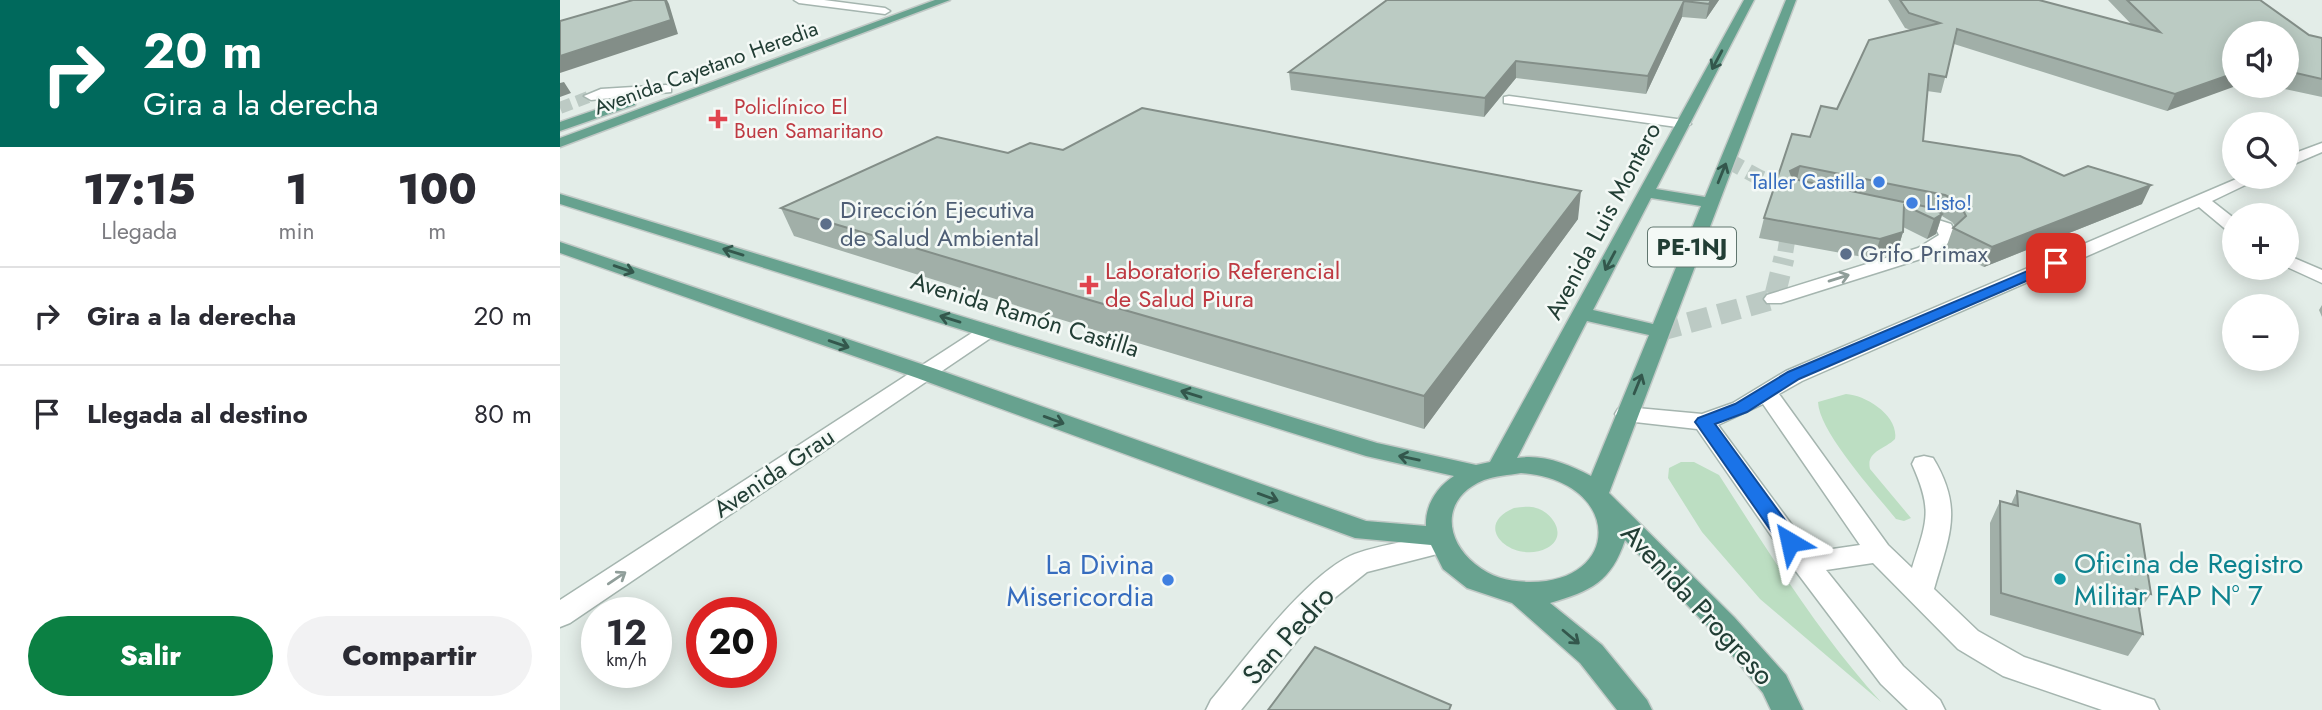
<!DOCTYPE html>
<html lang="es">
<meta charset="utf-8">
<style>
body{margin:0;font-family:Jost,sans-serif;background:#f2f2f3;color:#2b2b33;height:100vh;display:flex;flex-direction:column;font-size:26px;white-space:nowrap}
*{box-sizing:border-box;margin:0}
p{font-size:23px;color:#7c7c81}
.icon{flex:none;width:38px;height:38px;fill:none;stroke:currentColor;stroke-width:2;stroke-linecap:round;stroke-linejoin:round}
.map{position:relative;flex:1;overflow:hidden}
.panel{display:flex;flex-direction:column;background:#fff;width:560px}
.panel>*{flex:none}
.hud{background:#00695c;color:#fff;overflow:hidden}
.controls{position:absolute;left:1662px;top:21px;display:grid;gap:14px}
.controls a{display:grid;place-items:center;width:77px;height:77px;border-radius:50%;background:#fff;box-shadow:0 4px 18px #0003;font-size:35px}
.speed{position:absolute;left:21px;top:597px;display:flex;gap:14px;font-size:35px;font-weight:700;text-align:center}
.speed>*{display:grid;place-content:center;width:91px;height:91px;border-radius:50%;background:#fff;box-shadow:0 4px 18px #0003;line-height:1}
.speed small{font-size:18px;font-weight:400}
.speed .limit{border:10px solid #d22;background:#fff;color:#111}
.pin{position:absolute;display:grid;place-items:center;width:60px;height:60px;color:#fff;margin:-30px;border-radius:14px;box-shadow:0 4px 10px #0006}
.me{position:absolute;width:77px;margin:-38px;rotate:324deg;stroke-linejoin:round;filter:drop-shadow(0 0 5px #0008)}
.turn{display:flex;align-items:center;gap:24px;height:147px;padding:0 28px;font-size:32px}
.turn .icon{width:91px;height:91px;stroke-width:2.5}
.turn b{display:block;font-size:49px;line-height:60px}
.eta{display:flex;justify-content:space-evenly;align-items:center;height:119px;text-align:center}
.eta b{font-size:42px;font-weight:800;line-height:49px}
.cta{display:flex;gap:14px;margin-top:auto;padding:14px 28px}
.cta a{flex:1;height:80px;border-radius:42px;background:#0b8043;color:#fff;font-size:28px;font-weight:800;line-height:80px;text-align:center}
.cta a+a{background:#f2f2f3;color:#2b2b33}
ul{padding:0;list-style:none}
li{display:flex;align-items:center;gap:21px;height:98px;padding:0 28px;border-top:2px solid #e1e1e2}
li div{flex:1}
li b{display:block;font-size:26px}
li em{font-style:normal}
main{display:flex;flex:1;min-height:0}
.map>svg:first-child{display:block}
.green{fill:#bcdec2}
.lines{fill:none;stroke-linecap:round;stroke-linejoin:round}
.minor-tunnel-far2{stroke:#bccac4;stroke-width:12;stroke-dasharray:12 6;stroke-linecap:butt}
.minor-tunnel-far1{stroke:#bccac4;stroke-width:16;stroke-dasharray:16 8;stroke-linecap:butt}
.minor-tunnel{stroke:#bccac4;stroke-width:21;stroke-dasharray:21 10;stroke-linecap:butt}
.minor-casing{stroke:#a5b5af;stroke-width:3}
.major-casing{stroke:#c1c9c6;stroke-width:3}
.minor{fill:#fff;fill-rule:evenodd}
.major{fill:#67a28f;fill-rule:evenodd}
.wall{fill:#a1afa8}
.shaded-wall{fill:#838e88}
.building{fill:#bbcbc3;stroke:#838e88;stroke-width:2}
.oneway{stroke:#33574c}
.oneway2{stroke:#909e9a}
.route{fill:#1a73e8;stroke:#114b97;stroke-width:2}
.health-dot{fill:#e0444e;stroke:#f4f9f6;stroke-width:2.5}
.shop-dot{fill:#3f7fe0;stroke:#f4f9f6;stroke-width:2.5}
.service-dot{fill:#5c6f8a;stroke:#f4f9f6;stroke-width:2.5}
.culture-dot{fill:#0f9aa8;stroke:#f4f9f6;stroke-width:2.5}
.labels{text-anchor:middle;stroke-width:5;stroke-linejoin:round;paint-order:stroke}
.far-street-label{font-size:21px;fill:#223e35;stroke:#f4f9f6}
.far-health-label{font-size:21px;fill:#be3a42;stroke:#f4f9f6;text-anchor:start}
.far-shop-label{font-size:21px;fill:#366cbe;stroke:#f4f9f6;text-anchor:end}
.shield{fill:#f4f9f6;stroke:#61766f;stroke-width:2}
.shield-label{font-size:23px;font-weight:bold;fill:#223e35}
.service-label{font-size:24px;fill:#4e5e75;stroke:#f4f9f6;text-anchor:start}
.street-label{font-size:24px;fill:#223e35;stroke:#f4f9f6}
.health-label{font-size:24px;fill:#be3a42;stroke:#f4f9f6;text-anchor:start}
.near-culture-label{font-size:28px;fill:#0d838f;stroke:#f4f9f6;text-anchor:start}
.near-shop-label{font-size:28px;fill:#366cbe;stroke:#f4f9f6;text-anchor:end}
.near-street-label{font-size:28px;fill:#223e35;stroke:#f4f9f6}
</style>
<main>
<section class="panel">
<div class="hud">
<div class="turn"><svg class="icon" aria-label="right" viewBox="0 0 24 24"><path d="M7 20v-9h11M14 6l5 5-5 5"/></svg><div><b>20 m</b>Gira a la derecha</div></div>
</div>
<div class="eta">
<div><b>17:15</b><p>Llegada</p></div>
<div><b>1</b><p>min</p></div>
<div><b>100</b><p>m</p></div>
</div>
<ul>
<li><svg class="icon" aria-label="right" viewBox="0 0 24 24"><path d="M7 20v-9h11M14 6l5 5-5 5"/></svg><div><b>Gira a la derecha</b></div><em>20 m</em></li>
<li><svg class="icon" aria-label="arrive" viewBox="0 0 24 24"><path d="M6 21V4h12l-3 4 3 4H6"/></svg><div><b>Llegada al destino</b></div><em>80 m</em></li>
</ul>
<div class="cta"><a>Salir</a><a>Compartir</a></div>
</section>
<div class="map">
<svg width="1762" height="710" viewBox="0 0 1762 710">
<rect width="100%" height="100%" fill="#e3ede8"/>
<path class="green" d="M1286,394C1306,395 1339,416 1335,439C1324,450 1306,451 1310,469L1351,518L1344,521L1336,519C1316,494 1259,432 1258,402Z
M1121,462H1134L1159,475C1210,554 1258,633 1321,702L1200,599L1142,532L1108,478L1109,468Z
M954,508C961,507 969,506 976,508C994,513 1008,537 987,548C955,565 909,527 954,508Z"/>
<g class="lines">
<path class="minor-tunnel-far2" d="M0,108L31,96"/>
<path class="minor-tunnel-far1" d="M1167,160L1200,178L1235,192L1224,260"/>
<path class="minor-tunnel" d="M1099,331L1214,299L1224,258"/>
<defs>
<path id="minor" d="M234,0H264L325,8L330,11L325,14L239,3Z
M106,85L111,86V92L31,100L24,96L41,89Z
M949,96L1124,120L1131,124L1124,128L944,103V97Z
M1762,143V152L1727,167V156Z
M1681,177H1702L1652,201L1675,219V233L1669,232L1639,207L1242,381L1219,394L1328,545L1352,568C1367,520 1373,511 1352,464L1355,458L1364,456L1373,458C1404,509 1389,536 1374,589L1418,631L1464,657L1594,700L1599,710H1542L1443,676L1398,649L1313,563L1266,570L1343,666L1380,700L1385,710H1348L1321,684L1235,570L1137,429L1066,421L1058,419L1055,414L1058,409L1066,407L1142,414L1173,403L1226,371ZM1203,404L1300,545L1252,552L1158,425Z
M1353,212L1391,224L1397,237L1370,256L1221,303H1207L1204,299L1207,295L1358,248L1379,235L1377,231L1347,221L1345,217Z
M1727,255L1762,270V283L1727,267Z
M428,325L435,327L438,331L435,335L10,623L0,627V600L421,327Z
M880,534L889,537L893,544L889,551L807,572L767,604L681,710H646L651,700C686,658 742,580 790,556C815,545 853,541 880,534Z"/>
<path id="major" d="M375,0H390L0,147V138Z
M1184,0H1194L1096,189L1145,197L1226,0H1236L1049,493L1174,617L1226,675L1243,710H1211L1203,693L1154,633L1065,540C1051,582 1031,591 990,603L1042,645L1087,700L1092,710H1057L1020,663L952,603L907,588L883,569L871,545L795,538L357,378L0,253V242L373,368L806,521L866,526C865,505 877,487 894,476L806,456L0,204V194L817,443L916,465L930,462ZM1091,198L1141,206L1093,324L1033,310ZM1027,321L1089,335L1031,476C1008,464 983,454 957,458ZM961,473C1062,480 1064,583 969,582C948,581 932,578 915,564C883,538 882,497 924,480C935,476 949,475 961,473Z
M70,98L75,99V105L0,131V122Z"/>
</defs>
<use href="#minor" class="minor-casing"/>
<use href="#major" class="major-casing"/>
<use href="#minor" class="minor"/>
<use href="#major" class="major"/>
</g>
<path class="wall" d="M827,0H1159L1146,19L1122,17L1086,94L956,78L924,117L731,90L729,72Z
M1328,0H1479L1572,25L1548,0H1700L1749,35L1762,38V97L1711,86H1727V33L1607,111L1394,44L1381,93L1367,91L1363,141L1504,176L1582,204L1424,267L1386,248L1393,228L1395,226L1392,222L1382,216L1376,234L1367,239L1343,227V232L1337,252L1314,259L1199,238L1204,218L1250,137L1351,30L1345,28Z
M503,150L1018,219L864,429L541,332L234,236L221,208L448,153Z
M1762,305V317L1759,310Z
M1457,491L1591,594L1579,611L1583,634L1568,656L1430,615V523L1440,501L1451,504Z"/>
<path class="shaded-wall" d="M105,0H107L109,4L118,34L0,73V56Z
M1151,0H1159L1146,19L1149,4Z
M1124,1L1122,17L1086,94L1088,76Z
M956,61V78L924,117L925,98Z
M1675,73V86H1676L1607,111L1615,94Z
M4,82L11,93L0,97V83Z
M1240,166L1236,184L1230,171Z
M1591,185L1582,204L1424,267L1432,247Z
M1021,191L1018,219L864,429V396Z
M1382,214L1376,234L1367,239L1374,219Z
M1343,232L1337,252L1314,259L1320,239Z"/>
<path class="building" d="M73,0H105L111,20L0,56V21Z
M827,0H1151L1149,4L1124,1L1088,76L956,61L925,98L729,72Z
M1340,0H1479L1600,32L1567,0H1700L1749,35L1762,38V79L1727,71V33H1675V73L1615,94L1397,29L1386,77L1369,74L1363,141L1460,156L1504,176L1528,166L1591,185L1432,247L1393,228L1406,216L1399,202L1385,195L1240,166L1230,171L1233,179L1372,208L1382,214L1374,219L1344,205L1343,232L1320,239L1204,218L1232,134L1250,137L1261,106L1277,109L1309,40L1380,23L1349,13Z
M582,108L1021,191L864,396L533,301L221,208L377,137L448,153L470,143L503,150Z
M1457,491L1580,524L1591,594L1576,589L1583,634L1441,593L1440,501L1458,506Z
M755,647L891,705L889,710H708Z"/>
<defs><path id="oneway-shaft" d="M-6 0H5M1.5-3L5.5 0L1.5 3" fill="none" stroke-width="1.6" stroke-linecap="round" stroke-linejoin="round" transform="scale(1.75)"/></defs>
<g class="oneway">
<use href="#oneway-shaft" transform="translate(1157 60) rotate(118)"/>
<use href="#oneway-shaft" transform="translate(1162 173) rotate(-68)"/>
<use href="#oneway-shaft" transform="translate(173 252) rotate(-163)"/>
<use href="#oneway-shaft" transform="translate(1050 261) rotate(118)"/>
<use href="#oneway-shaft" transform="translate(64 269) rotate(19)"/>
<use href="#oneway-shaft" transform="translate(390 319) rotate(-163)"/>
<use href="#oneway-shaft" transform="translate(279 344) rotate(19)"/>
<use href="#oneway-shaft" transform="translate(1078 384) rotate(-68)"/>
<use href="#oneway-shaft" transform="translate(631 394) rotate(-163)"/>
<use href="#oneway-shaft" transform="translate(494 420) rotate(20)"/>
<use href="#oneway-shaft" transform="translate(849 458) rotate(-168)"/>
<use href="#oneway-shaft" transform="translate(708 497) rotate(20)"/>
<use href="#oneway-shaft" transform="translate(1011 637) rotate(40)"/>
</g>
<g class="oneway2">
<use href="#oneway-shaft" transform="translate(1279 278) rotate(-17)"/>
<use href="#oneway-shaft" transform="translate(57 578) rotate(-34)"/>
</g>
<path class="route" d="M1496,259L1501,260V266L1239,379L1187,412L1155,424L1241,542L1238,548L1230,550L1223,548L1138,426L1135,422L1138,418L1175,404L1228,372Z"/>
<g class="health-dot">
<path d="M154.5 108.5h7v7h7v7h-7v7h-7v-7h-7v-7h7z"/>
<path d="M525.5 274.5h7v7h7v7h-7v7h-7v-7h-7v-7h7z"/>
</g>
<g class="shop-dot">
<circle cx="1319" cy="182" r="7"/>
<circle cx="1352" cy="203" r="7"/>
<circle cx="608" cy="580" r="7"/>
</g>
<g class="service-dot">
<circle cx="266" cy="224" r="7"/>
<circle cx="1286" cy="254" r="7"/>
</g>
<circle class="culture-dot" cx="1500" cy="579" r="7"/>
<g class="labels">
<g class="far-street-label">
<text transform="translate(146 68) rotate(-20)" y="7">Avenida Cayetano Heredia</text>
</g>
<g class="far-health-label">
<text x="174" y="114">Policlínico El<tspan x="174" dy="24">Buen Samaritano</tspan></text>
</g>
<g class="far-shop-label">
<text x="1305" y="189">Taller Castilla</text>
<text x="1366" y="210" text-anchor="start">Listo!</text>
</g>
<rect class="shield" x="1088" y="227.5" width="88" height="39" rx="5"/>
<g class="shield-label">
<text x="1132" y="255">PE-1NJ</text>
</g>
<g class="service-label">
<text x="280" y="218">Dirección Ejecutiva<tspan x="280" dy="28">de Salud Ambiental</tspan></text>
<text x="1300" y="262">Grifo Primax</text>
</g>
<g class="street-label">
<text transform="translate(1043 221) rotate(-62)" y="8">Avenida Luis Montero</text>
<text transform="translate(465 315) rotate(17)" y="8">Avenida Ramón Castilla</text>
<text transform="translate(214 473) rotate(-34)" y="8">Avenida Grau</text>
</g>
<g class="health-label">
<text x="545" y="279">Laboratorio Referencial<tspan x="545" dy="28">de Salud Piura</tspan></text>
</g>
<g class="near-culture-label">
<text x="1514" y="573">Oficina de Registro<tspan x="1514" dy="32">Militar FAP N° 7</tspan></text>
</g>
<g class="near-shop-label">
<text x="594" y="574">La Divina<tspan x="594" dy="32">Misericordia</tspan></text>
</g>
<g class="near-street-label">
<text transform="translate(1138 604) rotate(47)" y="10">Avenida Progreso</text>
<text transform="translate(728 635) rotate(-48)" y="10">San Pedro</text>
</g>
</g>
</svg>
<div class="controls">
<a><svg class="icon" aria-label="sound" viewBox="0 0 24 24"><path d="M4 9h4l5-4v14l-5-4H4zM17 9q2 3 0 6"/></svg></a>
<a><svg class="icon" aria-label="search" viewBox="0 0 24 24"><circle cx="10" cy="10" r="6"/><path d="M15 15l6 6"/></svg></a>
<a>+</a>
<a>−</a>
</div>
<div class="speed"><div>12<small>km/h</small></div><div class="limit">20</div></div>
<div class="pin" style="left:1496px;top:263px;background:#d93025"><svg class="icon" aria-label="arrive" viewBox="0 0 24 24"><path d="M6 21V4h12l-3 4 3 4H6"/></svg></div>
<svg class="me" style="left:1230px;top:542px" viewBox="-20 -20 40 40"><path d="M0-17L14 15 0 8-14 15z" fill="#1a73e8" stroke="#fff" stroke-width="4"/></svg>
</div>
</main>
